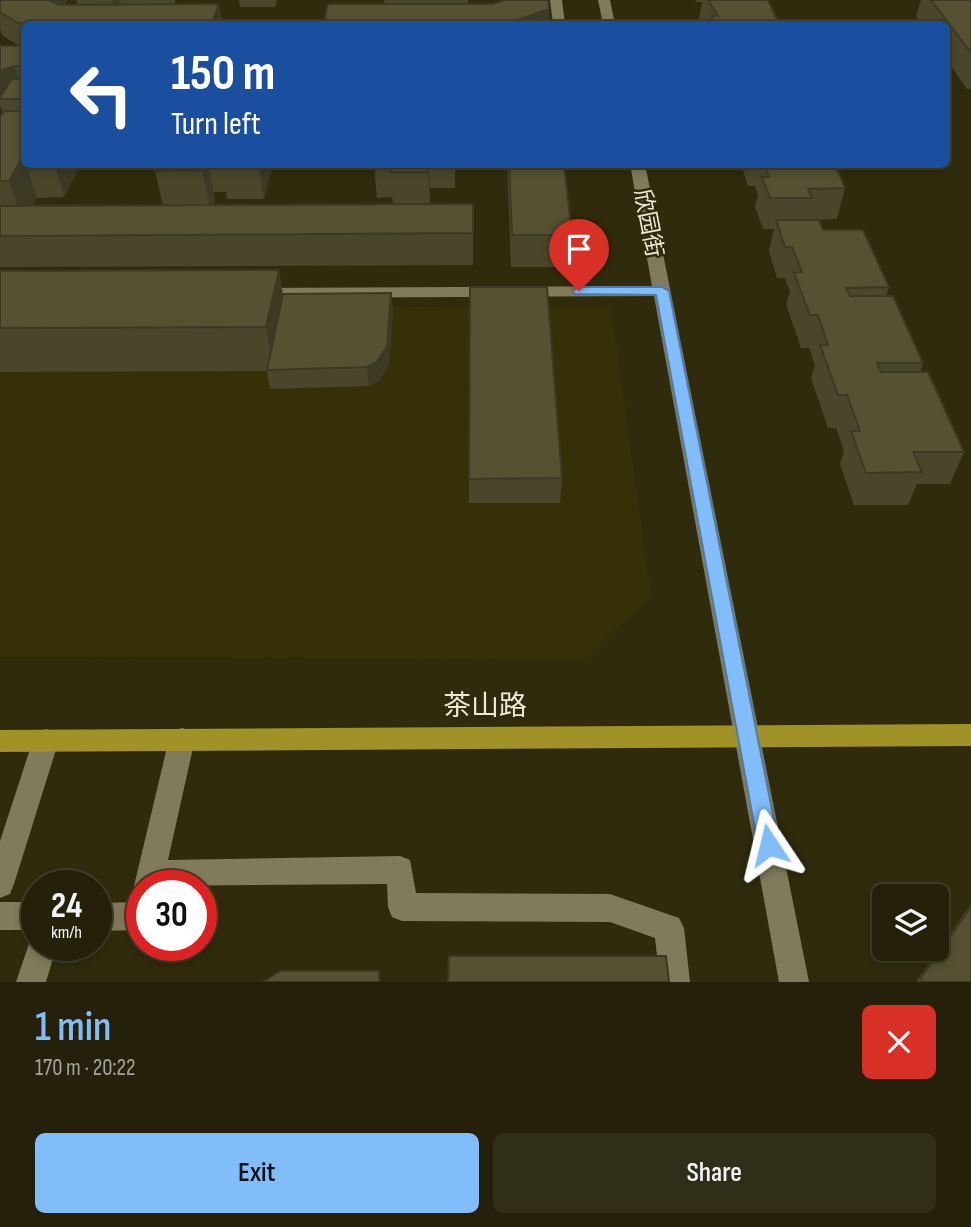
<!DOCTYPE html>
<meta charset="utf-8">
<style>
body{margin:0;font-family:"Sofia Sans Condensed","Noto Sans SC",sans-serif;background:#302d18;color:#f1f3f6;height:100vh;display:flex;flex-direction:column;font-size:26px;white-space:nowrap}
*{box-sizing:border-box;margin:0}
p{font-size:23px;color:#a3a39c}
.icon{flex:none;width:38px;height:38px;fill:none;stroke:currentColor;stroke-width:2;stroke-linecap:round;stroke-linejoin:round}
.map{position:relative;height:982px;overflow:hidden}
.drawer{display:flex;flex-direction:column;background:#24200a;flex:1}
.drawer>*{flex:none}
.banner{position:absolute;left:21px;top:21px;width:929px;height:147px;border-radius:10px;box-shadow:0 4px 10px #0003,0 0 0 2px #413e2b;background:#1a4fa0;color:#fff;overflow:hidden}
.buttons{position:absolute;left:872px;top:884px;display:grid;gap:14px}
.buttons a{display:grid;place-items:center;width:77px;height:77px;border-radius:10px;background:#24200a;box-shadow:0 4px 10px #0003,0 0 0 2px #413e2b;font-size:35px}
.speed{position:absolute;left:21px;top:870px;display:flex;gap:14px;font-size:35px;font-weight:700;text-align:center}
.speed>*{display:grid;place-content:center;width:91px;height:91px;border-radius:50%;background:#24200a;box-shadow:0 4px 10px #0003,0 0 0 2px #413e2b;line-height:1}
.speed small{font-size:18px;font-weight:400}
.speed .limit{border:10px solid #d22;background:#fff;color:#111}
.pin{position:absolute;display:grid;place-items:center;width:60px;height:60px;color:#fff;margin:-72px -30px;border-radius:50% 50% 50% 0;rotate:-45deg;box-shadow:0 0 7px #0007}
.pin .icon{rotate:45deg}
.me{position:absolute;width:77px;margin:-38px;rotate:350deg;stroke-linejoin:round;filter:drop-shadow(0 0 5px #0008)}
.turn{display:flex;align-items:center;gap:24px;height:147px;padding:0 35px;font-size:32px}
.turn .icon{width:91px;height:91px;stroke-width:2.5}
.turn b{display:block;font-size:49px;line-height:60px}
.round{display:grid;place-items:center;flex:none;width:74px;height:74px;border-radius:10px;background:#302d18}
.summary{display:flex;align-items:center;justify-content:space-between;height:119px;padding:0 35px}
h1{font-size:42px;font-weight:600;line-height:52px;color:#81bdfa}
.action{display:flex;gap:14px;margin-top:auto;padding:14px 35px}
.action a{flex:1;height:80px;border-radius:10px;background:#81bdfa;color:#111;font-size:28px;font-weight:600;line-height:80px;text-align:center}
.action a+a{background:#302d18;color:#f1f3f6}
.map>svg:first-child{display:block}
.built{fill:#363009}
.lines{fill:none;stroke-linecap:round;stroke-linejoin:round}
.minor{fill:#807b5b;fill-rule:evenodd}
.major{fill:#a09227;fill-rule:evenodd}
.wall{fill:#4a462c}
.shaded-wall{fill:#3c3924}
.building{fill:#565133;stroke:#3c3924;stroke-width:2}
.route{fill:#81bdfa;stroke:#547ba2;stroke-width:2}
.labels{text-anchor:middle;stroke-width:5;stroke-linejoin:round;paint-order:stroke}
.street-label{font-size:23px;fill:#ebe8d7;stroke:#302b0d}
.near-street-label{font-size:28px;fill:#ebe8d7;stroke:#302b0d}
</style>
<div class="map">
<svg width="971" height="982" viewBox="0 0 971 982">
<rect width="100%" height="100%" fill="#302b0d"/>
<path class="built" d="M611,306L651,597L585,658L0,657V309Z"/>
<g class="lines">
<path class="minor" d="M550,0H562L565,24H553Z
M598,0H610L615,24H603Z
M630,164H645L809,982H779L654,296L254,298L245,293L254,288L652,286Z
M182,728L191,731L195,739L168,860L400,856L410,860L416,893L610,894L679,918L684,928L690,982H660L655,938L610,922L402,921L392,917L388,907L387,884L142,886V897L138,896L134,886L169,739L173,731Z
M46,729L55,732L59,740L14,884L10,894L0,898V841L33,740L37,732Z
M0,902H37V930H0Z
M142,902V930L96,931V903Z
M37,932V945H57L46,982H16L32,935Z"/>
<path class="major" d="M971,724V746L0,752V730Z"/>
</g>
<path class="wall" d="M0,0L65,5H78L76,0H175V4L222,20H261L262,24H24V164H74L77,172L64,197L37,198L32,206H163L155,171L157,164H273L264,199H227L226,192H213L215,200L213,205H393L392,197L377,198L374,164H455V188H430V205L473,204V265L0,267V117L3,113L0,105V46H19L2,35L0,29Z
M239,0H277L275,7H240Z
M384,0H468V4L549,9V24H283L324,20L385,4Z
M695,0H768L778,24H703L699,19L702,2H696Z
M921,0H971V89H967L947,60V24H922L916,16Z
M507,164H564L572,235L570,267H511Z
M741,164H835L845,188L837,219L806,220L823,230L889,287L886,296L923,363L920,372L964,452L950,484H917L908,505H854L840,464L844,451L836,428H828L811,378L815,365L809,348H801L786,304L790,292L785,278H777L769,251L774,229H763L755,207L758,195L755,186H748Z
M0,271L283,294L391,293L393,312L389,365L379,381L369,386L270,389L267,371L0,372Z
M562,478L560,503H469V479Z
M971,904V982H916Z"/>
<path class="shaded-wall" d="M45,0H68L53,23Z
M112,0H119L123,19L118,23Z
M219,4L223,24H212V22Z
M549,9V24H512V22Z
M14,66L23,95L0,99V71Z
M23,156L24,164H26L37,198L23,223L9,181Z
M54,164H74L77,172L64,197Z
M201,164H208L215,200L211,212Z
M258,164H273L264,199Z
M428,164H429L430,188V213Z
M279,270L286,313L274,371L266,327Z
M391,293L393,312L389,365L379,381L369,386L367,367Z"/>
<path class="building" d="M0,0H49L59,5L219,4L212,22L18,23L0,12Z
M504,0H548L549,9L512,22H324L328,4H493Z
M708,0H768L779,24H715L712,16H718Z
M931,0H971V53Z
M222,20H261L260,24H221Z
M284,20H324V24H283Z
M0,46H24V66H14L0,71Z
M12,79H24V99H0V97Z
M24,107V156H23L9,181H0V117L4,111H22Z
M157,164H204L202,170L155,171Z
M391,164H428V172H390Z
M509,164H564L572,235H512Z
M764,164H835L845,188L808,189L812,198H770L762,177H769Z
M473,204V233L0,236V206Z
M776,220H819L823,230H863L889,287L846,288L850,296H893L923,363H877L881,372H928L964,452H913L922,472L866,473L851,431H860L847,395H838L820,345H828L818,315H810L794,273L802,272L792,247H785Z
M279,270L266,327L0,328V271Z
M470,287H547L562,478L469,479Z
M391,293L387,346L377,362L367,367L267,370L283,294Z
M971,907V982H922L921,978Z
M449,956H666L669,982H448Z
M280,971H379V982H263Z"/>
<path class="route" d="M579,287H662L669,291L779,845L776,852L769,855L761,852L758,845L656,295L575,294L573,291Z"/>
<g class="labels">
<g class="street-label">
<text transform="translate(649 223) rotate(79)" y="8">欣园街</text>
</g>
<g class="near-street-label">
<text x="485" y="715">茶山路</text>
</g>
</g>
</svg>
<div class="buttons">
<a><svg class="icon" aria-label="layers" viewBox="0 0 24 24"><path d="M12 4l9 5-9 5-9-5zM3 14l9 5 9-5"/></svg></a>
</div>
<div class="speed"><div>24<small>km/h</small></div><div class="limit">30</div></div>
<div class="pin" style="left:579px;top:291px;background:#d93025"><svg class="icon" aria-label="arrive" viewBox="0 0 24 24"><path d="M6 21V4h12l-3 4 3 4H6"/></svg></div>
<svg class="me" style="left:769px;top:845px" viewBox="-20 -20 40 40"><path d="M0-17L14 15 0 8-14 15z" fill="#81bdfa" stroke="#fff" stroke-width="4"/></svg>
<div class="banner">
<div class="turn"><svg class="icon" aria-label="left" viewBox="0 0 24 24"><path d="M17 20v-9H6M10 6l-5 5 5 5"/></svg><div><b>150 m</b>Turn left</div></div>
</div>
</div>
<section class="drawer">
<div class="summary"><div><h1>1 min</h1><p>170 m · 20:22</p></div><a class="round" style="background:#d93025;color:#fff"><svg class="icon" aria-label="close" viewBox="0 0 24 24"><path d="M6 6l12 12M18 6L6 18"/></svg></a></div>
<div class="action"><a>Exit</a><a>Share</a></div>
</section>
